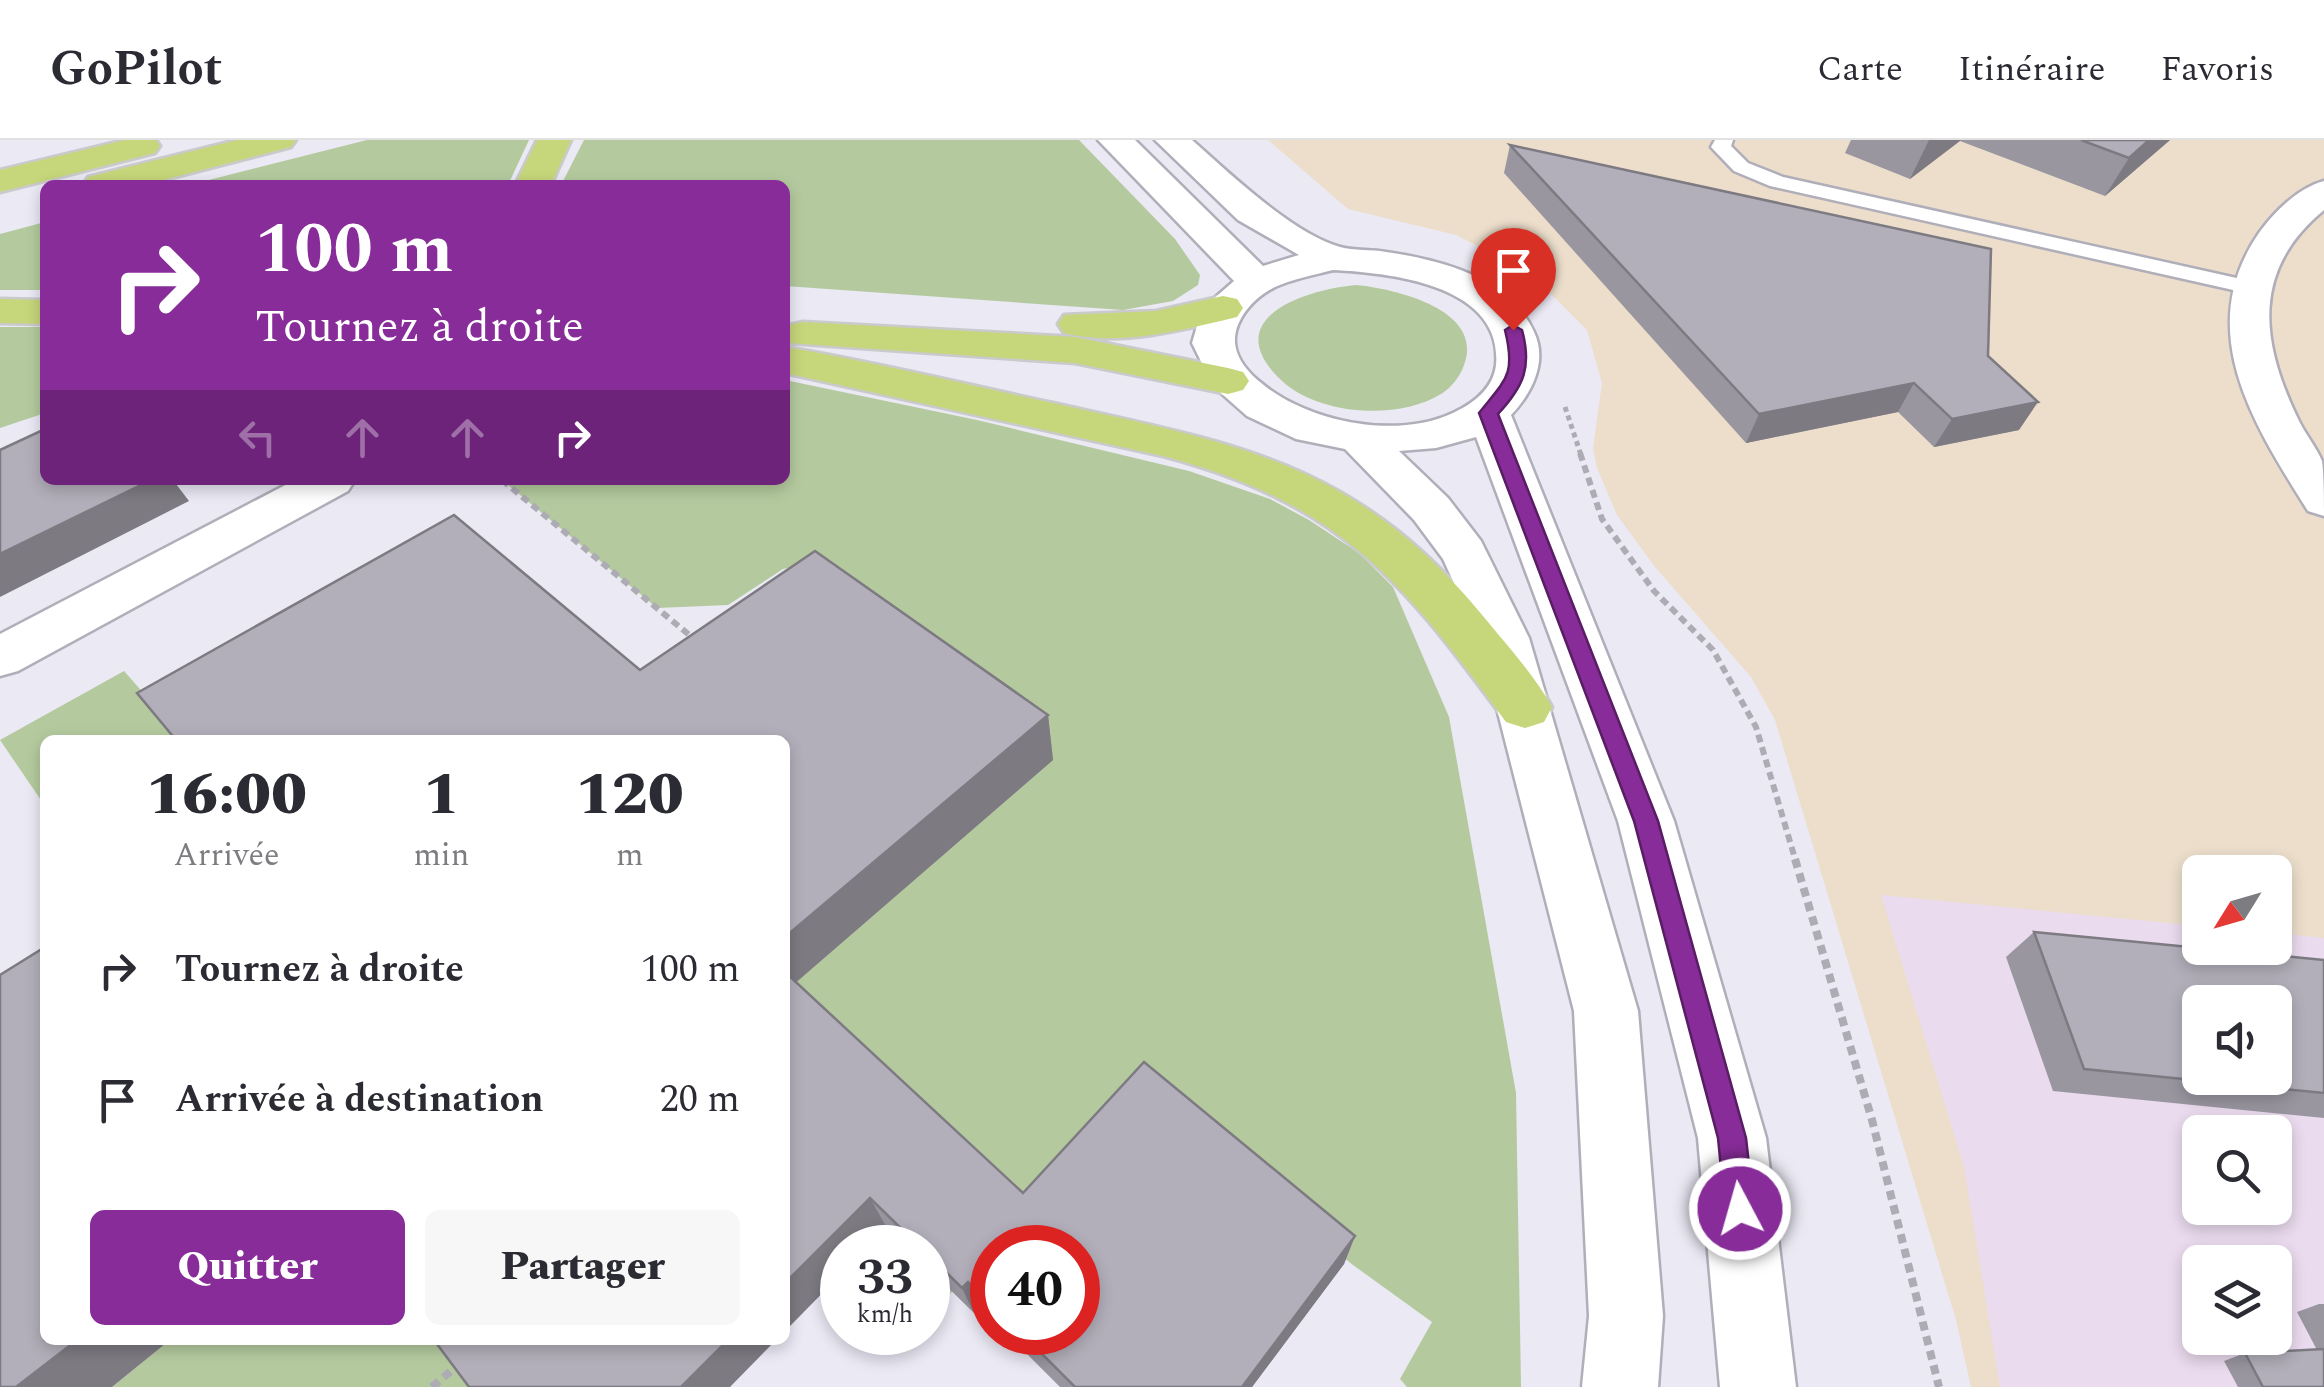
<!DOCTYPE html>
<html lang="fr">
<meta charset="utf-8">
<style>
body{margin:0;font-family:Spectral,serif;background:#f7f7f7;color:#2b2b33;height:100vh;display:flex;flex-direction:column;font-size:38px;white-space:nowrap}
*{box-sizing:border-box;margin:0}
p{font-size:32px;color:#7c7c81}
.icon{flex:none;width:55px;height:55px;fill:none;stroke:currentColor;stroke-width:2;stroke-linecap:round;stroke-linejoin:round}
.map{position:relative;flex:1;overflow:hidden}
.side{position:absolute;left:40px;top:595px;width:750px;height:610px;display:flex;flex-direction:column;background:#fff;border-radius:15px;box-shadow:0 5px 15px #0003}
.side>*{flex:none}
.hud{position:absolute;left:40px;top:40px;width:750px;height:305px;border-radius:15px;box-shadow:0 5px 15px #0003;background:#872c98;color:#fff;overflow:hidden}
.needle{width:65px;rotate:233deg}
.tools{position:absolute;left:2182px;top:715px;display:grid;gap:20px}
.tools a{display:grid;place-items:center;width:110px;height:110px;border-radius:15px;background:#fff;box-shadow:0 5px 15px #0003;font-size:50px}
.speed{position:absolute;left:820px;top:1085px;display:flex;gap:20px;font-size:50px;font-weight:700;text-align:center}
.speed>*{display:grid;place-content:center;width:130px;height:130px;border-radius:50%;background:#fff;box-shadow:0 5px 15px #0003;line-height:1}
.speed small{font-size:25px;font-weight:400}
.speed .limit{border:15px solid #d22;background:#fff;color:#111}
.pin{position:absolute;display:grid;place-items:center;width:85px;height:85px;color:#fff;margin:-102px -42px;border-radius:50% 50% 50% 0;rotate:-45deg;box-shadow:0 0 10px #0007}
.pin .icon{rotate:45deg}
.me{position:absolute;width:110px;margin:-55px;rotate:354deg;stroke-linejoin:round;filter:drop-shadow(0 0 8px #0008)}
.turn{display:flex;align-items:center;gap:35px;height:210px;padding:0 50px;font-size:45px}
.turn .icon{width:130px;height:130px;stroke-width:2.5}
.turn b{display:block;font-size:70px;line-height:85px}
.lanes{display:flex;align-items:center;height:95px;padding:0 50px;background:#0003;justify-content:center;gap:50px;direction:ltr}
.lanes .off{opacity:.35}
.eta{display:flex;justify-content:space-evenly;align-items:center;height:170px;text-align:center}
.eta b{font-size:60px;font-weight:800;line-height:70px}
.action{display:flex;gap:20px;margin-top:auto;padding:20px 50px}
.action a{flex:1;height:115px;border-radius:15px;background:#872c98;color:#fff;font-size:40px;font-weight:800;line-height:115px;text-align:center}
.action a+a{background:#f7f7f7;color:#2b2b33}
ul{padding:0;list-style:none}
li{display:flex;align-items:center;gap:30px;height:130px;padding:0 50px}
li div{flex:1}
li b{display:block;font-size:38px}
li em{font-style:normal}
header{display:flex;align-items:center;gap:60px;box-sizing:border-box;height:140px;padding:0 50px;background:#fff;border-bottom:2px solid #e1e1e2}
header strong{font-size:48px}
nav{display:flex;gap:55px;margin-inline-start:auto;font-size:35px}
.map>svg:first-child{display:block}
.commercial{fill:#ecdecb;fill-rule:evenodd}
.education{fill:#eadbee;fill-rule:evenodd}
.green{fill:#b4ca9e}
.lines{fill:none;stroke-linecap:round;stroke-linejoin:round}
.service-casing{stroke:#b0aeb9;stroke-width:5}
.minor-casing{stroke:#b0aeb9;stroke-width:5}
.tertiary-casing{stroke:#b0aeb9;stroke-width:5}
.trunk-casing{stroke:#cacacc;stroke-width:5}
.path-far2{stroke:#adacb5;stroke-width:5;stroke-dasharray:5 4;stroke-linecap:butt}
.path-far1{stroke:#adacb5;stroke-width:6;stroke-dasharray:8 5;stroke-linecap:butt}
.path{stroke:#adacb5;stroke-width:8;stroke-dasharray:9 6;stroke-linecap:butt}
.service{fill:#fff;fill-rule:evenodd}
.minor{fill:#fff;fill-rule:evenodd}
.tertiary{fill:#fff;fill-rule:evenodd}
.trunk{fill:#c6d67a;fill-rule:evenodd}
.wall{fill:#9996a0}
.shaded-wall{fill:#7d7a82}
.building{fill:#b2afba;stroke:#7d7a82;stroke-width:2.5;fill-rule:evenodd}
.route{fill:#872c98;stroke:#581d63;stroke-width:2.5}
</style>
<header>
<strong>GoPilot</strong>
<nav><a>Carte</a><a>Itinéraire</a><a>Favoris</a></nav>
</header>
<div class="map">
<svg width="2324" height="1247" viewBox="0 0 2324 1247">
<rect width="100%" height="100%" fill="#eae9f4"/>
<path class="commercial" d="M1268,0H2324V1247H1971L1956,1180L1775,580L1751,537L1655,427L1617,375L1597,328L1593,308L1602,243L1587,190L1539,142L1497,116L1456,95L1348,69ZM2200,732H2275V808H2200ZM2200,862H2275V938H2200ZM2200,992H2275V1068H2200ZM2200,1122H2275V1198H2200Z"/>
<path class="education" d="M1881,755L2200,786V808H2275V793L2324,798V1247H2000L1964,1027ZM2200,862H2275V938H2200ZM2200,992H2275V1068H2200ZM2200,1122H2275V1198H2200Z"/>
<path class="green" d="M367,0H529L508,45H189Z
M584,0H1079L1175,99L1200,135L1198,145L1173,161L1123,170L785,146V45H561Z
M45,82V150H0V94Z
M1357,145C1394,149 1485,169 1464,225C1460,237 1451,248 1441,254C1397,281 1318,275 1281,240C1216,178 1307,149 1357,145Z
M0,187H45V273L0,288Z
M785,240L977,280L1189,331L1270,359L1309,380L1359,413L1393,447L1449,577L1516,953L1521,1247H1407L1400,1239L1432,1182L1353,1125L1158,968L992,1108L928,1178V1108L867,1107L785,852L1052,619L828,457L855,439L828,419L783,429L728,465L657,468L502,340H785Z
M124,531L182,597L45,600V666L0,600Z
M170,1200H460L496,1247H112Z"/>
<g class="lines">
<defs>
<path id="service" d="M1715,0H1733L1731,6L1748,23L1783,37L2259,143L2262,148L2251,154L1770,46L1734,31L1711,7Z"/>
<path id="minor" d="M2324,41V70C2251,130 2260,202 2299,281C2306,295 2316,307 2322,321C2324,336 2324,360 2324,376L2308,371C2254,285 2192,190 2259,93C2274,72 2298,48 2324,41Z
M295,340H355L348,351L18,531L0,536V494Z"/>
<path id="tertiary" d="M1098,0H1135L1263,126L1299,115L1238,80L1155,0H1192C1229,33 1293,94 1340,107C1354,111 1371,109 1386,112C1441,120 1509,137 1534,192C1548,221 1532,253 1511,275L1674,681L1766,998L1796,1247H1720L1698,998L1618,681L1476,297L1436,308L1399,311L1448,358L1481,401L1529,498L1638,871L1663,1176L1658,1247H1582L1589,1176L1574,871L1479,498L1443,419L1414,380L1345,309L1296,299L1247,276L1213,246L1192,203L1202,169L1234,141ZM1333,130C1392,133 1503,145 1496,225C1493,249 1474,263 1453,273C1396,300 1307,282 1260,242C1244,229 1231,211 1236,191C1241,172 1257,156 1275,147C1292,139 1314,135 1333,130Z"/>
<path id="trunk" d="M125,0H156L160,6L155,13L0,52V30Z
M237,0H296L291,7L144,45H83L88,37Z
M537,0H571L551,45H515Z
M1223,156L1237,159L1243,168L1237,177C1182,190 1120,207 1064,193L1058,184L1064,175L1156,171Z
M0,159L45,160V184L0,183Z
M803,182L1075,197L1228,228L1243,232L1249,241L1243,250L1228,254L1075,223L789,203L785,198L789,185Z
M785,207C875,222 964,244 1053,263C1242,305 1359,323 1488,482C1510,509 1535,536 1552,567L1544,582L1525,588L1506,582C1402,440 1340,363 1163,316L785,233Z"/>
</defs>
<use href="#service" class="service-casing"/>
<use href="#minor" class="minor-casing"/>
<use href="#tertiary" class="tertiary-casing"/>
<use href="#trunk" class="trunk-casing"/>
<path class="path-far2" d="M1565,267L1581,315"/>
<path class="path-far1" d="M1580,313L1602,379L1654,451L1713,510L1756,587L1796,722
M502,340L693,498"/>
<path class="path" d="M1795,719L1872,980L1939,1247
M432,1247L458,1225"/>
<use href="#service" class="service"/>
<use href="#minor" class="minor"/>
<use href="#tertiary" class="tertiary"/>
<use href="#trunk" class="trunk"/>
</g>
<path class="wall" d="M1851,0H2170L2105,56L1960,1L1910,39L1845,13Z
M1510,5L1988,216L2019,290L1934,307L1898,272L1746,303L1504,33Z
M1048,575L1053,620L796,842L1023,1053L1355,1096L1344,1124L1252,1247H1060L1005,1192H1078L992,1108V1180L980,1167L974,1173L928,1128V1108H907L887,1088L867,1108H842V1133L785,1191V600Z
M2034,792L2324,820V978L2053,951L2006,817Z
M2319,1164H2324V1247H2238L2224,1221L2245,1213L2317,1210L2297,1172Z"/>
<path class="shaded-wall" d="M1929,0H1961L1910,39Z
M2149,0H2170L2105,56L2129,18Z
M1914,243L1898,272L1746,303L1759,274Z
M2038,262L2019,290L1934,307L1952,279Z
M151,340H173L189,361L0,457V414Z
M1048,575L1053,620L785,852V797Z
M870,1058L887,1088L867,1108H842V1133L785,1191V1143Z
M1355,1096L1344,1124L1252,1247H1242Z
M968,1142L980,1167L974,1173L962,1148Z
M77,1200H170L112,1247H16Z
M728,1200H776L730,1247H681Z"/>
<path class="building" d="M2081,0H2149L2129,18Z
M1510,5L1991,109L1988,216L2038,262L1952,279L1914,243L1759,274Z
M45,289V340H151L0,414V310Z
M454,375L640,530L815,411L1048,575L785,797V600H176L137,553Z
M2034,792L2324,820V953L2084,929ZM2200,862H2275V938H2200Z
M45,807V1200H77L16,1247H0V835Z
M785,832L1023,1053L1144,922L1355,1096L1242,1247H1075L1020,1192H1078V1108H992V1166L968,1142L962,1148L928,1114V1108H921L870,1058L785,1143Z
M434,1200H728L681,1247H469Z
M2324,1209V1247H2263L2245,1213Z"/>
<path class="route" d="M1513,185L1522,190C1532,227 1524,246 1498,274L1658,681L1746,998L1754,1069L1750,1079L1740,1083L1729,1079L1725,1069L1718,998L1634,681L1479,273C1506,239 1516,235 1505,190Z"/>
</svg>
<div class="tools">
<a><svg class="needle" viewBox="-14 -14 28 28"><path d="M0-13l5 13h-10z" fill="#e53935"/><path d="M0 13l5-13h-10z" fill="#7c7c81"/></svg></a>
<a><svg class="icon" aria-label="sound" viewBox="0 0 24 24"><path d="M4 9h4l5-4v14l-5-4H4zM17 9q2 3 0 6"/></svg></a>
<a><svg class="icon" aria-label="search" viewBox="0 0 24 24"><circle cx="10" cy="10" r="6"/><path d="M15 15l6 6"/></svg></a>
<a><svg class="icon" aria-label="layers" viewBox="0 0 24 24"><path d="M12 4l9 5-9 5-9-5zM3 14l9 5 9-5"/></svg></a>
</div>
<div class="speed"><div>33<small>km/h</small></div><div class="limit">40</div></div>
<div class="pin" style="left:1513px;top:190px;background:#d93025"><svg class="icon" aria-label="arrive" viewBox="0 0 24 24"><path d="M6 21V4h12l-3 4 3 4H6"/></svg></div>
<svg class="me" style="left:1740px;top:1069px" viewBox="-20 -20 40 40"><circle r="17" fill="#872c98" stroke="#fff" stroke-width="3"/><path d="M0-11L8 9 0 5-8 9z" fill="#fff"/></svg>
<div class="hud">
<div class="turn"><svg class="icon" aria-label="right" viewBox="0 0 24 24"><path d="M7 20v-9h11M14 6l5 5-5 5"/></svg><div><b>100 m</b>Tournez à droite</div></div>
<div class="lanes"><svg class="icon off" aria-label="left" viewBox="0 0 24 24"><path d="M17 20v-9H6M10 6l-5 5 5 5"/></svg><svg class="icon off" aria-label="ahead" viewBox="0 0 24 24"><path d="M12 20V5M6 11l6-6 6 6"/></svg><svg class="icon off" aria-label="ahead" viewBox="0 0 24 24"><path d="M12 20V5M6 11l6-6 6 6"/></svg><svg class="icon" aria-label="right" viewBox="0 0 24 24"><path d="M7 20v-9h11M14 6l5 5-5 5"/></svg></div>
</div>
<section class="side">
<div class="eta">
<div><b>16:00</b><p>Arrivée</p></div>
<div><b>1</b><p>min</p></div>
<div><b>120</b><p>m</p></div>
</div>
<ul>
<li><svg class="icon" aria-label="right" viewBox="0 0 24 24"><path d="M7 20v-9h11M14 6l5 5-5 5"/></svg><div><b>Tournez à droite</b></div><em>100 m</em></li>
<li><svg class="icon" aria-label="arrive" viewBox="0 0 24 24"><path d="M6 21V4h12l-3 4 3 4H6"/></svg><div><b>Arrivée à destination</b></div><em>20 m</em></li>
</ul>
<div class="action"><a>Quitter</a><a>Partager</a></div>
</section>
</div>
